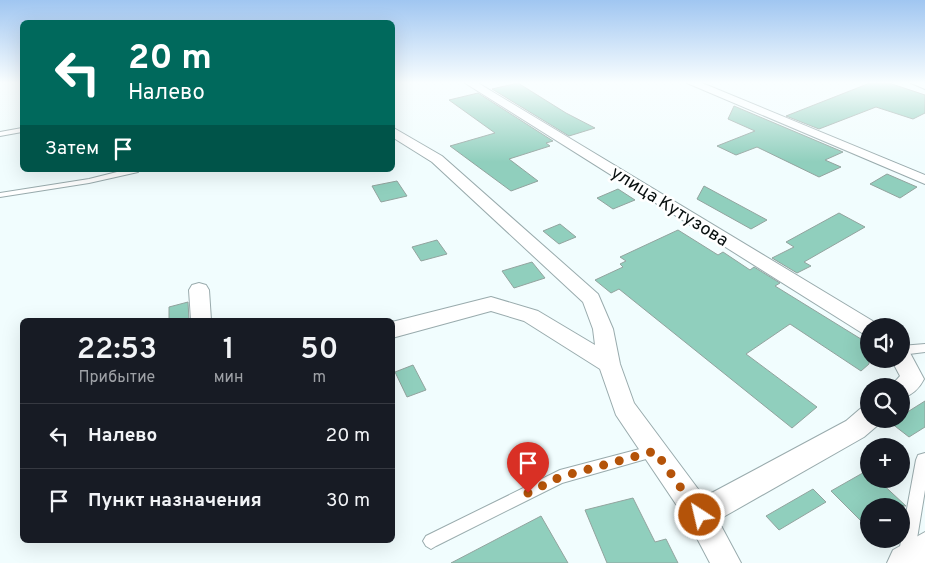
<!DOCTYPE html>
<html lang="ru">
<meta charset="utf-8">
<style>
body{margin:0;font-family:Overpass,sans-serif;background:#20242c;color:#f1f3f6;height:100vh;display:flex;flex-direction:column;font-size:19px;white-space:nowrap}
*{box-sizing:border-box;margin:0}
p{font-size:16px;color:#9ea1a6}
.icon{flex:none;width:28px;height:28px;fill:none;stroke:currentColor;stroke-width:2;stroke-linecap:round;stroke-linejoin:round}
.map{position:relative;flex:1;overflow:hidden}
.panel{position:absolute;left:20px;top:318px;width:375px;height:225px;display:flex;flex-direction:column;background:#171b24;border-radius:8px;box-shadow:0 5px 20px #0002}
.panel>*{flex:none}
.banner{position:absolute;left:20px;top:20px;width:375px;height:152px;border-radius:8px;box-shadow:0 5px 20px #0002;background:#00695c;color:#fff;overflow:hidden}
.tools{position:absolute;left:860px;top:318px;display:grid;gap:10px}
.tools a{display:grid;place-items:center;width:50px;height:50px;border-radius:50%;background:#171b24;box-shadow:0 5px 20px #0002;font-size:25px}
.pin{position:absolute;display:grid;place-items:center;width:42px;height:42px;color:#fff;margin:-51px -21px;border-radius:50% 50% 50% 0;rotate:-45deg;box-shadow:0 0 5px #0007}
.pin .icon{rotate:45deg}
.me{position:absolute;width:55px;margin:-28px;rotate:325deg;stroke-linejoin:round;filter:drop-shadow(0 0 4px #0008)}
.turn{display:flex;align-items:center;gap:18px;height:105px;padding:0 25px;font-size:22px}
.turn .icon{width:65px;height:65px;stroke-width:2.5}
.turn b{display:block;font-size:35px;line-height:42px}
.then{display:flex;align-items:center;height:48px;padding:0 25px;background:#0003;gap:10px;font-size:19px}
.eta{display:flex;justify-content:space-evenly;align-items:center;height:85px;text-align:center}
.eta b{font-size:30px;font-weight:600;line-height:35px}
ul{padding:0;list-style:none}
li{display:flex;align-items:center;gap:15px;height:65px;padding:0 25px;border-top:1px solid #363941}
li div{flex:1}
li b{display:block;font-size:19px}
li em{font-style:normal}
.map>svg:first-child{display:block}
.building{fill:#90cfbd;stroke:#92a39e}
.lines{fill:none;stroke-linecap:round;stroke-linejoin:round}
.service-casing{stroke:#99abad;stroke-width:2}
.minor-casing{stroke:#99abad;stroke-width:2}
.tertiary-casing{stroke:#99abad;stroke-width:2}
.service{fill:#fff;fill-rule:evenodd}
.minor{fill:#fff;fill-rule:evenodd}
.tertiary{fill:#fff;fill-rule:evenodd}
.route{stroke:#b45309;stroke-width:9;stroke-dasharray:0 16.2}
.labels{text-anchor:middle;stroke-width:5;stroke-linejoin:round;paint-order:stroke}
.street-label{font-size:18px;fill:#091010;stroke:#fff}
</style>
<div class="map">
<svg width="925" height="563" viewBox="0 0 925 563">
<rect width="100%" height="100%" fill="#f1fdfe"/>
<path class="building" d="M518,83L566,113L595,128L569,136L492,89Z
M870,83H889L925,95V113L913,119L876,107L819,129L786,116Z
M478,93L553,141L546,143L550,146L509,159L538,181L511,191L450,146L495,133L449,100Z
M734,106L843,152L825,160L841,167L819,177L757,147L736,155L717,146L755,131L728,119Z
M887,174L917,187L900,198L870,184Z
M397,181L407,196L381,202L372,186Z
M704,186L767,220L751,229L697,199Z
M618,189L635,200L613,209L597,198Z
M839,213L865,227L804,262L811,266L797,273L772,258L794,247L786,242Z
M560,224L576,237L559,244L543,231Z
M678,230L718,255L723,252L750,270L754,267L780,283L775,286L869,344V364L861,371L790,324L746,354L817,407L792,428L619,289L611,293L595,280L623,267L620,264L626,261L620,257Z
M437,240L447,254L421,261L412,247Z
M532,262L545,278L514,288L502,271Z
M188,302L189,320H169V307Z
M413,365L426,390L407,397L395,372Z
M925,401V427L909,437L891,423L901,419V416Z
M868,470L869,479H877L906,506H869V529L831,491Z
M813,489L826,502L779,530L766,516Z
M633,498L655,542L666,539L678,563H607L585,510Z
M541,516L568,563H451Z"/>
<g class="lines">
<defs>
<path id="service" d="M22,128V132L0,136V132Z
M125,170H139L138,172L89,183L0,197V193L89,179Z
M925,344V352L901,355V346Z
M655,445L660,447L662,451L660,455L562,483L436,546L431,549L426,546L423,541L426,536L560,470Z
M925,453V490L913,563H897L916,460L918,455Z"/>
<path id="minor" d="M465,83H478L876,323L878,326H869V336L862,333Z
M687,83H702L925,175V184Z
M911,83H925V89Z
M392,127L442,156L598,294L613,329L620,364L634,403L704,497L846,421L860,409L869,406V419H880L878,425L864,437L718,520L741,563H710L690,525L616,415L600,369L524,321L491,311L392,338V322L491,297L538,311L595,345L593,329L583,302L432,162L392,137Z
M199,283L206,285L209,290L211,320H191L189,290L192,285Z
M901,348L909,351L924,379C919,389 912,395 901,399V386H891L900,376L891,359H901Z"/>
<path id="tertiary" d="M925,532V563H887L893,550Z"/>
</defs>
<use href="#service" class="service-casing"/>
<use href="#minor" class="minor-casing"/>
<use href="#tertiary" class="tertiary-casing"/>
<use href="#service" class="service"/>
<use href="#minor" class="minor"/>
<use href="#tertiary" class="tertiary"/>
</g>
<linearGradient id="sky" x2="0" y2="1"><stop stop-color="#a0c6f1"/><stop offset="0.51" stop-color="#f9feff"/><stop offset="1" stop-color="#f9feff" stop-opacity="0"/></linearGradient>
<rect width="925" height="162" fill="url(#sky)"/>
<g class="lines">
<path class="route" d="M528,493L560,477L655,451L700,515"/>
</g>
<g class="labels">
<g class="street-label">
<text transform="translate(670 206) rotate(32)" y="6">улица Кутузова</text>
</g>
</g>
</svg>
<div class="tools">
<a><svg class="icon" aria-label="sound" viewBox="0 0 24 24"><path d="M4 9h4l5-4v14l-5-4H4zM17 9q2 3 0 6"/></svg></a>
<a><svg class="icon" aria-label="search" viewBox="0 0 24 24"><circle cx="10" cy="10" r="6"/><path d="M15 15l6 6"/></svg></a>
<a>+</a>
<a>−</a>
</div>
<div class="pin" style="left:528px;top:493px;background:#d93025"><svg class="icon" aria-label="arrive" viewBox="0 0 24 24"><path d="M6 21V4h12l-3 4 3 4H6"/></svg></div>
<svg class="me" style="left:700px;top:515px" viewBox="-20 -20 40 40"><circle r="17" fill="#b45309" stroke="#fff" stroke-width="3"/><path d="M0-11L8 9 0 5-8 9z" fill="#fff"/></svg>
<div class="banner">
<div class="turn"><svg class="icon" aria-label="left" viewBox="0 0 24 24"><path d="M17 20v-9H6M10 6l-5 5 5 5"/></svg><div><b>20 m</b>Налево</div></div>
<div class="then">Затем<svg class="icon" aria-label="arrive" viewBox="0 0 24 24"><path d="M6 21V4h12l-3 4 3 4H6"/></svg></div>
</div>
<section class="panel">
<div class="eta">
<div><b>22:53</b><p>Прибытие</p></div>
<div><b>1</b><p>мин</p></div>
<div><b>50</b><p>m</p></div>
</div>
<ul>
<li><svg class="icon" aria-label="left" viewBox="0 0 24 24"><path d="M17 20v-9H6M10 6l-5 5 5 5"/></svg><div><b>Налево</b></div><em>20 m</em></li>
<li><svg class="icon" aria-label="arrive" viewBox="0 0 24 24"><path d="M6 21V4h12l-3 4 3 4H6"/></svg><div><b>Пункт назначения</b></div><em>30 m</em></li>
</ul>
</section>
</div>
